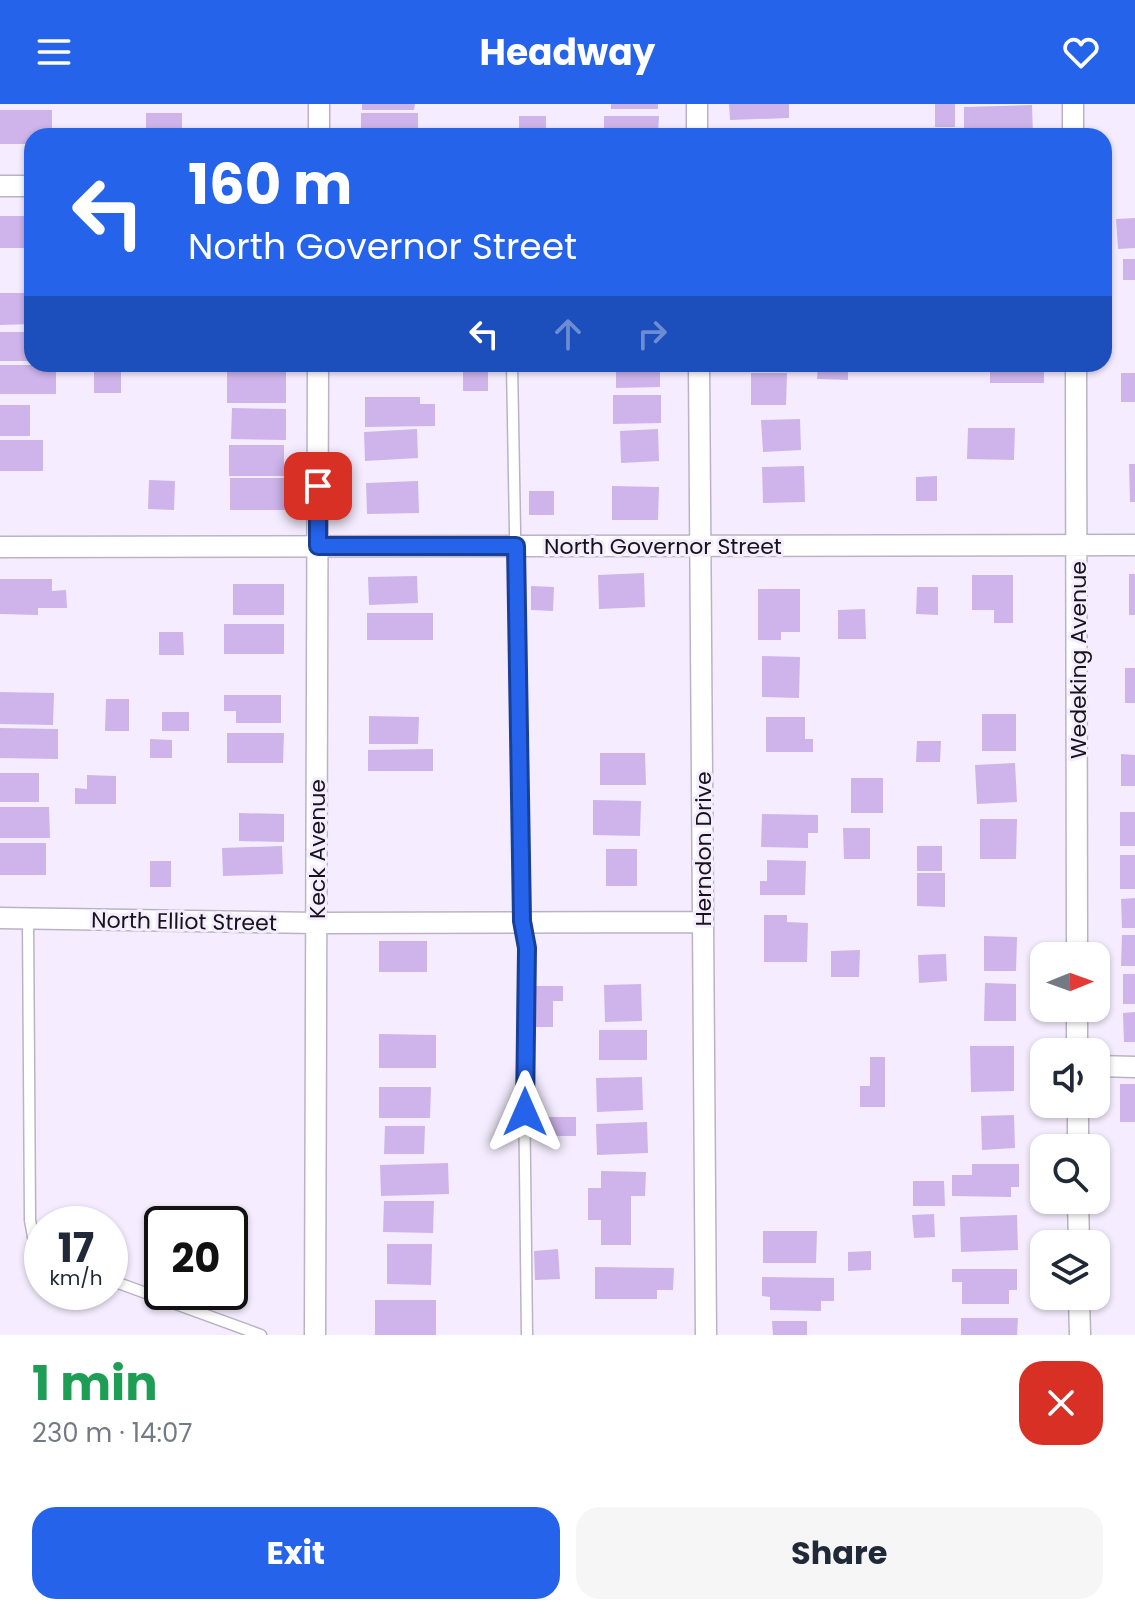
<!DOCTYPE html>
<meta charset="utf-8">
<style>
body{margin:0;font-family:Poppins,sans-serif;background:#f6f6f7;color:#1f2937;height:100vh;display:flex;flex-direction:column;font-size:30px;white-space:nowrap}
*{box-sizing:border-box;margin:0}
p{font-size:26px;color:#747a83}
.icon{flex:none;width:44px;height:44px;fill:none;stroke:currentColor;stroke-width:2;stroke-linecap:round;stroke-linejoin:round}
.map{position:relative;height:1231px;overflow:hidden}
.details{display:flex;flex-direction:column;background:#fff;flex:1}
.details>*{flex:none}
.banner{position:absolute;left:24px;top:24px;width:1088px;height:244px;border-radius:24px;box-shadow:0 2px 6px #0004;background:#2563eb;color:#fff;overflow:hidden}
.needle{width:52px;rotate:89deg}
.fabs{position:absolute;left:1030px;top:838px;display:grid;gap:16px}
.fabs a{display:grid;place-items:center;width:80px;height:80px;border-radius:16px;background:#fff;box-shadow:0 2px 6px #0004;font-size:40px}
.speed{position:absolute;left:24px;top:1102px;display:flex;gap:16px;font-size:40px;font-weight:700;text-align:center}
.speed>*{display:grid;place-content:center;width:104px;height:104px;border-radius:50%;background:#fff;box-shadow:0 2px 6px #0004;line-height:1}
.speed small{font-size:20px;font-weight:400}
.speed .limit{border:4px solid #111;border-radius:12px;background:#fff;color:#111}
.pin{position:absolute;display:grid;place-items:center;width:68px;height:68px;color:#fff;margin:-34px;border-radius:16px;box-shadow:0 4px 12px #0006}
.me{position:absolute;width:88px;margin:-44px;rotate:0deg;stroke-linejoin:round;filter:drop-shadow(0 0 6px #0008)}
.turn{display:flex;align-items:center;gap:28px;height:168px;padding:0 32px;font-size:36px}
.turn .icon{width:104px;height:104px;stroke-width:2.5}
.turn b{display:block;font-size:56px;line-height:68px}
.lanes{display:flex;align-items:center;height:76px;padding:0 32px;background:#0003;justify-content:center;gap:40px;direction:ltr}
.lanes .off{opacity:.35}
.round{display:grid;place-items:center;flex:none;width:84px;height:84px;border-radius:24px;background:#f6f6f7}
.overview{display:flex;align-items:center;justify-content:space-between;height:136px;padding:0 32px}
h1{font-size:48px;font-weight:700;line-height:60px;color:#1e9e55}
.primary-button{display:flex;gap:16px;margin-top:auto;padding:16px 32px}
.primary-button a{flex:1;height:92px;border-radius:24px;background:#2563eb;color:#fff;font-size:32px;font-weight:700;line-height:92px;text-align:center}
.primary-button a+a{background:#f6f6f7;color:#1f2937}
header{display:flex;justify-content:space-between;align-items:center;height:104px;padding:0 32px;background:#2563eb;color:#fff;font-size:36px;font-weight:700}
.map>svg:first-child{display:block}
.building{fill:#ceb4ea}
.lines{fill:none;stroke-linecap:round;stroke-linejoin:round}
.lane-casing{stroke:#bbb3c4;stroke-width:13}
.street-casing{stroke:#bbb3c4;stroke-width:23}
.lane{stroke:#fff;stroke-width:10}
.street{stroke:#fff;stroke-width:20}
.route-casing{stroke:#184099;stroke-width:20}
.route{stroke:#2563eb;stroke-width:14}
.labels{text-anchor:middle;stroke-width:6;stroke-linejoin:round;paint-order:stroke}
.street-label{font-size:22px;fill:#161319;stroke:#f5edff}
</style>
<header><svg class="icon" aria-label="menu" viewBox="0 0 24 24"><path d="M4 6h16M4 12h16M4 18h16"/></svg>Headway<svg class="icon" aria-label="heart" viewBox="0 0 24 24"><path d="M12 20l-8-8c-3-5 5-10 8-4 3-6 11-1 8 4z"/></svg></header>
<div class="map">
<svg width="1135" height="1231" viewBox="0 0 1135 1231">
<rect width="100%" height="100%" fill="#f5edff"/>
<path class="building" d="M362,0H415L414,6H362Z
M611,0H658V5H611Z
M729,0H789V14L730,16Z
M935,0H955V23H935Z
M1032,1L1033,31L964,32V3Z
M0,6H52V32H32V40H0Z
M146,9H182V32H146Z
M361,9H418V32H361Z
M519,12H546V32H519Z
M604,12H659L658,32H604Z
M0,112H32V144H0Z
M1135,114V144L1118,145L1116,115Z
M1123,155H1135V176H1123Z
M0,189H32V220L0,221Z
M0,228H32V257H0Z
M463,260H488V287H463Z
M616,260H660V283L616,284Z
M818,260H848V276L817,275Z
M990,260H1044V279H990Z
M0,261H56V290H0Z
M94,263H121V289H94Z
M227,266L286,267V299H227Z
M751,269H787L786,301H751Z
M1121,269H1135V298H1121Z
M613,291H661V319L613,320Z
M365,293H420V300H435V322L365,323Z
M0,301H30V332H0Z
M232,304L286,305V336L231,335Z
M800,315L801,346L763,348L761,316Z
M968,324H1015L1014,356L967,355Z
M417,325L418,354L365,357L364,328Z
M658,325L659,357L621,359L620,327Z
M0,336H43V367H0Z
M229,341H284V372H229Z
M1129,360H1135V398H1130Z
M804,362L805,398L763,399L762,363Z
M937,372V397H916V373Z
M230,374H286L285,406H230Z
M149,376L175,377L174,406L148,405Z
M418,377L419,409L367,410L366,379Z
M612,382L659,383L658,416H612Z
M529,387H554V411H529Z
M644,469L645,503L599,505L598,471Z
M1129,470H1135V511H1129Z
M972,471H1013V519H994V506H972Z
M417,472L418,499L369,501L368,473Z
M0,475H52V487L66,486L67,504H38V511L0,510Z
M233,480H284V511H233Z
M531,482L554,483L553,507L531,506Z
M917,483H938V511L916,510Z
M758,485H800V528H781V536H758Z
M865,505L866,535H838V506Z
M367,509H433V536H367Z
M224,520H284V550H224Z
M159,528H183L184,551H159Z
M762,552L800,553L799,594L762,593Z
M1125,564H1135V599H1125Z
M0,588L54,589L53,621L0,620Z
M224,591H281V619H236V607H224Z
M106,595H129V627H105Z
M162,608H189V627H162Z
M982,610H1016V647H982Z
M369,612L419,613L418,640H369Z
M766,613H805V635H813V648H766Z
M0,624L58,625V655L0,654Z
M227,629H284L283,659H227Z
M150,635L172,636V654H150Z
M917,637H941L940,658H916Z
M433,645V667H368V646Z
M600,649H645L646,681H600Z
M1121,650L1135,651V682H1121Z
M1015,659L1017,698L977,700L975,661Z
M0,669H39V698H0Z
M87,671L116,672V700H75V684L87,685Z
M851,674H883V709H851Z
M593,696L641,697L640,732L593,731Z
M0,703H49L50,734H0Z
M1120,708H1135V742H1120Z
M239,709L284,710V738L239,737Z
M762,710L818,711V729H808V744L761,743Z
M980,715H1017L1016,755H980Z
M843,724H870V755H844Z
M0,739H46V771H0Z
M282,742L283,770L223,772L222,744Z
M917,742H942V767H917Z
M606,745H637V782H606Z
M1120,751H1135V785H1120Z
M767,756L806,757L805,791H760V777H767Z
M150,757H171V783H150Z
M917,769H945V803L917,802Z
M1135,794V824H1122L1121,795Z
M764,811H787V818L808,819L807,858H764Z
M1122,831H1135V862H1121Z
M984,832L1017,833L1016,867H984Z
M379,837H427V868H379Z
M860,846L859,873H831V847Z
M946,850L947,877L919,879L918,851Z
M1123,870H1135V900H1123Z
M985,879L1016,880V917H984Z
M641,880L642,917L605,918L604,881Z
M536,882H563V897H553V923H536Z
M1135,908V938H1124L1123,909Z
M599,926H647V956H599Z
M379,930L436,931V964H379Z
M970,942H1014V987L971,988Z
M870,953H885V1003H860V982H870Z
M642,973L643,1006L597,1008L596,974Z
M1120,980H1135V1018H1120Z
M379,983H431L430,1014H379Z
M1014,1011L1015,1044L982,1046L981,1012Z
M541,1013H576V1032H541Z
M647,1018L648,1049L597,1051L596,1020Z
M385,1022H425L424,1050H384Z
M448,1059L449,1090L381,1092L380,1061Z
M972,1060H1019V1083H1011V1093L952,1092V1071H972Z
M601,1067L646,1068L645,1092H631V1141H601V1116H588V1084H601Z
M913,1077H944L945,1102H913Z
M384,1097H434L433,1129L383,1128Z
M934,1110L935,1133L914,1134L912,1111Z
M1017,1111L1018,1146L961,1148L960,1113Z
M763,1127H817L816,1159H763Z
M387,1140H432L431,1181L387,1180Z
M558,1145L560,1175L535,1176L534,1147Z
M871,1147V1166L848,1167V1148Z
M595,1163L674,1164L673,1186H657V1195H595Z
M952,1165H1017V1186H1009V1200H962V1178H952Z
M762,1173L834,1174V1197H821V1207L770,1206V1193L762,1192Z
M375,1196H436V1231H375Z
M961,1214H1018L1017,1231H961Z
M772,1217H807V1231H773Z"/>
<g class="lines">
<defs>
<path id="lane" d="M512,260L522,817L527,844L524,979L527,1231
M28,814L30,1116L34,1138L42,1145
M110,1176L261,1231"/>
<path id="street" d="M697,0V32
M1073,0V32
M319,32V0
M0,82H32
M699,260L706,1231
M1076,260L1077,852
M0,443L1135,441
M0,814L316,819L703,818
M1077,948V904
M1096,962L1135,963
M1078,1000V1044
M1078,1096L1079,1140
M1079,1192L1080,1231
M315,1231L318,260"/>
</defs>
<use href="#lane" class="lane-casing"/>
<use href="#street" class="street-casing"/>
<use href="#lane" class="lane"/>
<use href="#street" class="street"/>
</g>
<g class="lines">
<defs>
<path id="route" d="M318,382V442H516L522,817L527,844L525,1008"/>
</defs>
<use href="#route" class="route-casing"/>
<use href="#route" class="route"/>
</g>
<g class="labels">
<g class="street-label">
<text x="663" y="450">North Governor Street</text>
<text transform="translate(1078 556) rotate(-90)" y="8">Wedeking Avenue</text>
<text transform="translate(317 745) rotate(-90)" y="8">Keck Avenue</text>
<text transform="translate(703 745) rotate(-90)" y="8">Herndon Drive</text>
<text transform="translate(184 817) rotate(1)" y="8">North Elliot Street</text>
</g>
</g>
</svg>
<div class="fabs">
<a><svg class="needle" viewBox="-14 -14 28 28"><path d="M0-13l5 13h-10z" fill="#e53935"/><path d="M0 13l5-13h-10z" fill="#747a83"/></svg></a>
<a><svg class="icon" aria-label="sound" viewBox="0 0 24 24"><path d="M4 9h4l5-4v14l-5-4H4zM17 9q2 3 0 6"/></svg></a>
<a><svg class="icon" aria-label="search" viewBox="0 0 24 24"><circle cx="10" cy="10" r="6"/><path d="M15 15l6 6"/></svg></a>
<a><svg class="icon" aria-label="layers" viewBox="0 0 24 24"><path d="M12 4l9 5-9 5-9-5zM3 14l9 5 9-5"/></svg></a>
</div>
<div class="speed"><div>17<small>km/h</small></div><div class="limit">20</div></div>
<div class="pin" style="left:318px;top:382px;background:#d93025"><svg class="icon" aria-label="arrive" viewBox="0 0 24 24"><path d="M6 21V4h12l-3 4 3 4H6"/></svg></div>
<svg class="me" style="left:525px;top:1008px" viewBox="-20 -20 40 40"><path d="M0-17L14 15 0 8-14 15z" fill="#2563eb" stroke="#fff" stroke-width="4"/></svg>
<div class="banner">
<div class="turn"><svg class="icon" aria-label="left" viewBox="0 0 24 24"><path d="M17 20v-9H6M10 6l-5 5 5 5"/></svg><div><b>160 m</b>North Governor Street</div></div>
<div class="lanes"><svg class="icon" aria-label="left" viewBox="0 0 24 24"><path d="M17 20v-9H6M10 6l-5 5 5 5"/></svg><svg class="icon off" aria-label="ahead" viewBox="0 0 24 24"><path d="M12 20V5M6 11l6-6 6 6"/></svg><svg class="icon off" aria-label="right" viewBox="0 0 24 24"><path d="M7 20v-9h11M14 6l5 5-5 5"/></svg></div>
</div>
</div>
<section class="details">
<div class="overview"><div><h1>1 min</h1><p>230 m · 14:07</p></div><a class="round" style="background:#d93025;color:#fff"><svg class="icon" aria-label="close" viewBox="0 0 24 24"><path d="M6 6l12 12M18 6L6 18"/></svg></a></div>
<div class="primary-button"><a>Exit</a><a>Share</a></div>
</section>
